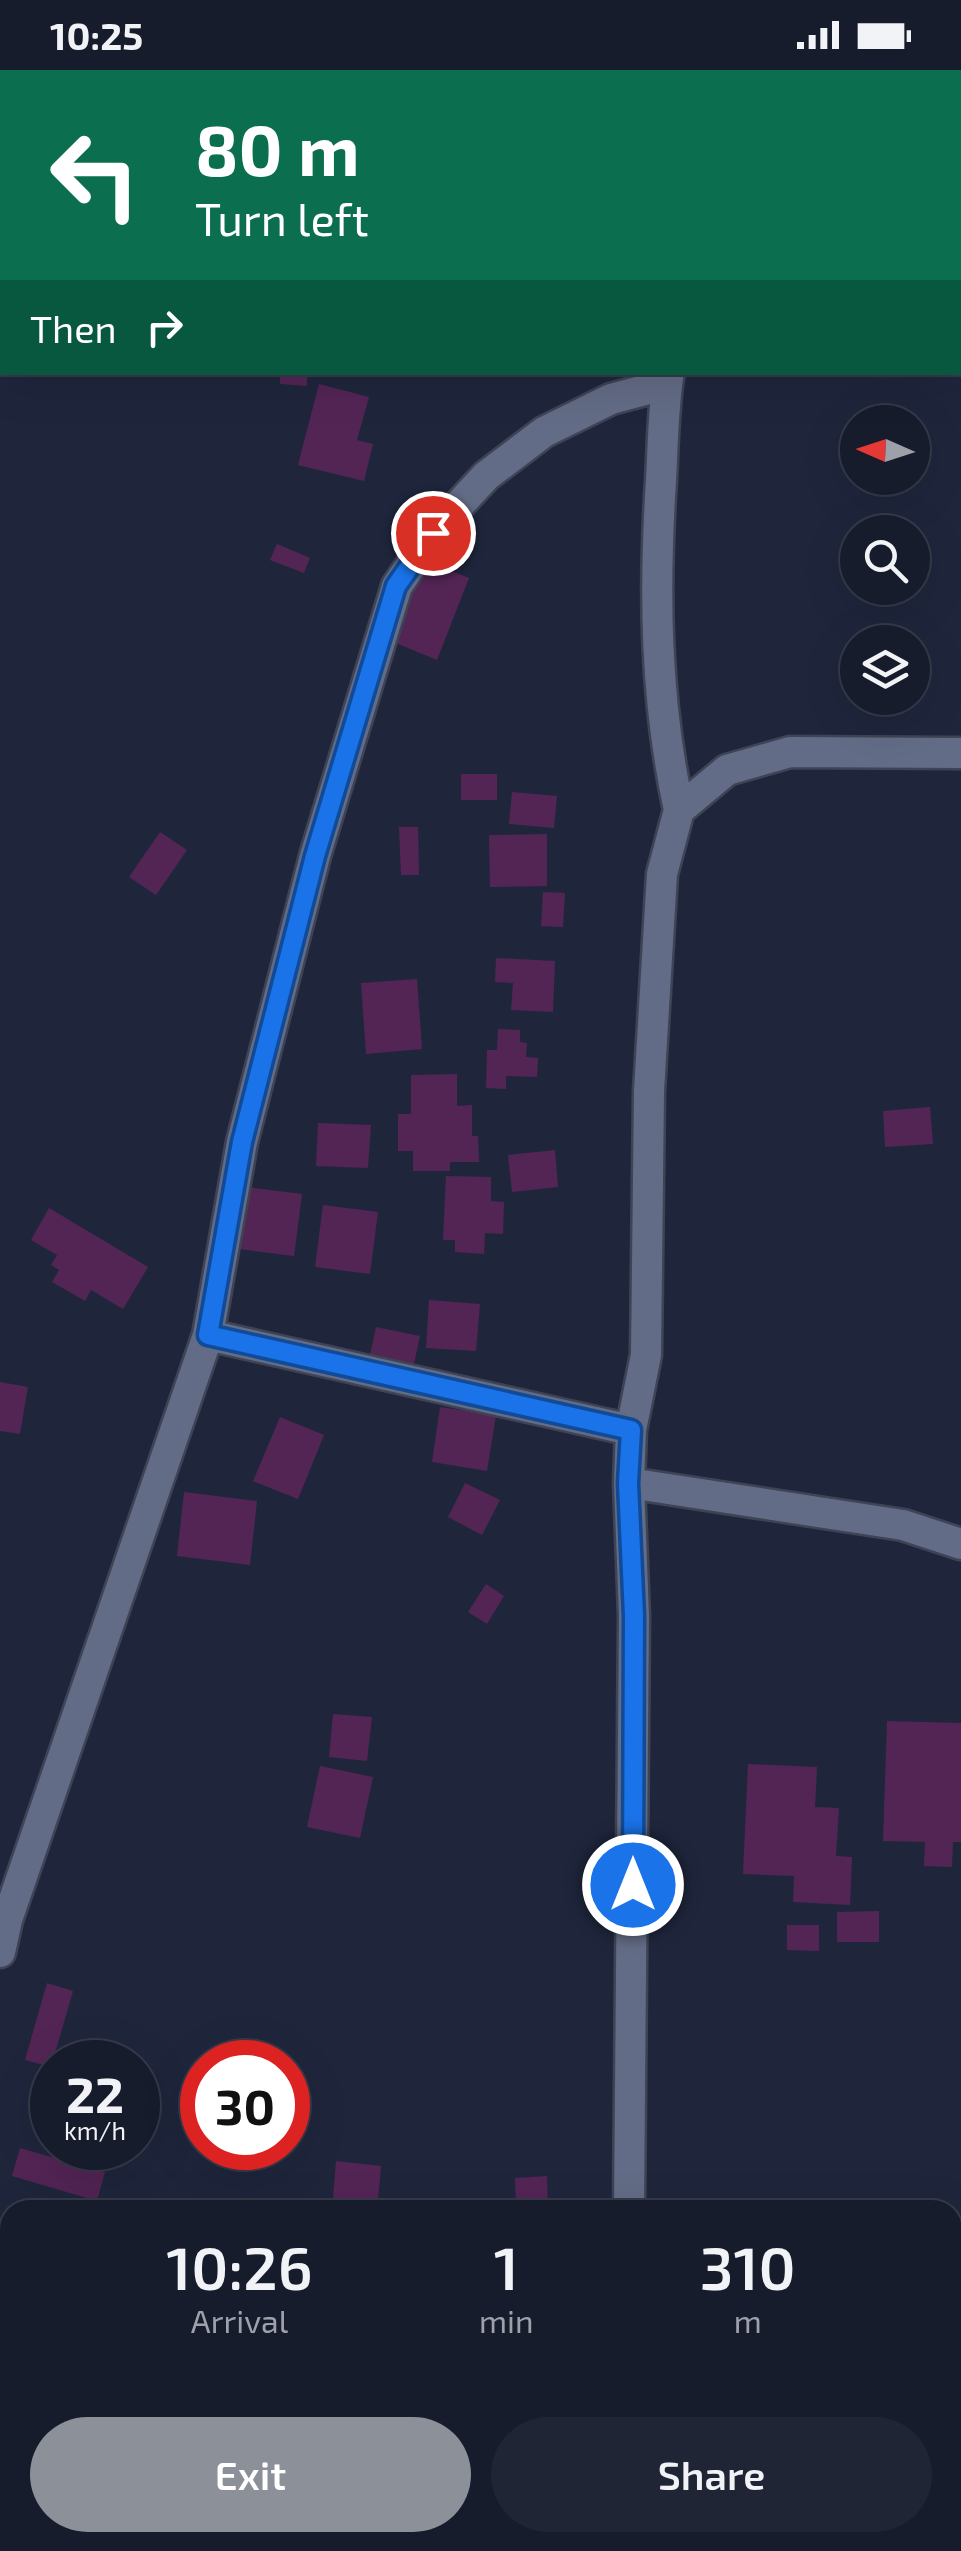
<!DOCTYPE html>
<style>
body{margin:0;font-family:"Exo 2",sans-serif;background:#202535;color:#f1f3f6;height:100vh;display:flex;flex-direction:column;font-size:38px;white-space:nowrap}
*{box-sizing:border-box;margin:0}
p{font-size:32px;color:#9ea1aa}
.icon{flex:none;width:55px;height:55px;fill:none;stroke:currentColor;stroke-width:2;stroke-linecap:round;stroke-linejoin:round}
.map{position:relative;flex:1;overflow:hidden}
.sheet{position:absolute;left:0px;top:2130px;width:962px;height:352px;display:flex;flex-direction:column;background:#171c2d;border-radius:30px 30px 0 0;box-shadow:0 10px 40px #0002,0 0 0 2px #363a49}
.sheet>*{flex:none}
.top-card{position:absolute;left:0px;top:0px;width:962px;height:305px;box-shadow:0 10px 40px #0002,0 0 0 2px #363a49;background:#0b6e4f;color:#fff;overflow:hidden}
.needle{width:65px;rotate:273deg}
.tools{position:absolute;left:840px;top:335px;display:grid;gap:20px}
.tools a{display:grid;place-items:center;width:90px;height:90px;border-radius:50%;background:#171c2d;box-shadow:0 10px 40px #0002,0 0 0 2px #363a49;font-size:50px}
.speed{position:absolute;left:30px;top:1970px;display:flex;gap:20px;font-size:50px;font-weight:700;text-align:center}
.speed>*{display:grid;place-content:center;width:130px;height:130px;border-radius:50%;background:#171c2d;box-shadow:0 10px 40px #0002,0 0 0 2px #363a49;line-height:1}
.speed small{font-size:25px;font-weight:400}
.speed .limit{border:15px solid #d22;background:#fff;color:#111}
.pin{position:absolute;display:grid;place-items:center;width:85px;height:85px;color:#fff;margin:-42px;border:5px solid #fff;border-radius:50%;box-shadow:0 2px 10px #0007}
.me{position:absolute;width:110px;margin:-55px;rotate:0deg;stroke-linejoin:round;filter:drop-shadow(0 0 8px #0008)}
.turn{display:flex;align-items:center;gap:35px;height:210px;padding:0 30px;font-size:45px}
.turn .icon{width:130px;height:130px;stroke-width:2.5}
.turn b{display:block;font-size:70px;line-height:85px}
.then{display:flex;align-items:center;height:95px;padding:0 30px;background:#0003;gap:20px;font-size:38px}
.eta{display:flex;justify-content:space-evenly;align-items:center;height:170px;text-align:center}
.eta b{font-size:60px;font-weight:600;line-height:70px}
.action{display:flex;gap:20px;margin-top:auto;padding:20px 30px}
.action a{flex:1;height:115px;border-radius:60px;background:#8c9099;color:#fff;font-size:40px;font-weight:600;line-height:115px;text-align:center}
.action a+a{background:#202535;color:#f1f3f6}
.status{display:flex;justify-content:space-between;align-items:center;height:70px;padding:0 50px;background:#171c2d;direction:ltr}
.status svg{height:28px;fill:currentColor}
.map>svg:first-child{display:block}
.building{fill:#532555}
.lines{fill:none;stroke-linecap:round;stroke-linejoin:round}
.minor-casing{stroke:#3e4355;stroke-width:35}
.minor{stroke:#636c86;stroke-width:30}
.route-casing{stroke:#114b97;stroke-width:25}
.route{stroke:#1a73e8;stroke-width:18}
</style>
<div class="status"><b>10:25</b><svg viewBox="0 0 49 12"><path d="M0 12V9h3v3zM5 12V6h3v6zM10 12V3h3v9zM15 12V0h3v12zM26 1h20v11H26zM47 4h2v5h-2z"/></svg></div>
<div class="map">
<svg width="961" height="2481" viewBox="0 0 961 2481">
<rect width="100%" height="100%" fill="#1f263c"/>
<path class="building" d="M280,302H307V316L280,314Z
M319,314L369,327L357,370L373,374L364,411L298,395Z
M277,474L310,488L304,503L270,490Z
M424,490L469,508L437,590L391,571Z
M461,704H497V730H461Z
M512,722L557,726L554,758L509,754Z
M399,757H418L419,805H401Z
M160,762L187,780L156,825L129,807Z
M547,764V816L490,817L489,765Z
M543,822L565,823L563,857L541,856Z
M496,888L555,891L553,942L511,940L513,913L495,912Z
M417,909L422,979L366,984L361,913Z
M498,959L520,960V972L527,973L526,987L538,988L537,1007L506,1006V1019L486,1018L487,980H497Z
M457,1004V1036L472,1035V1066H478L479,1092H450V1101H413V1081H398V1044H411V1005Z
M930,1037L933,1074L885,1077L883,1041Z
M318,1053L371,1055L368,1098L316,1096Z
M555,1080L558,1117L512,1122L508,1085Z
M446,1106L491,1107V1131L504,1132L503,1164L485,1163L484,1184L455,1182V1170H443Z
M247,1117L302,1124L294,1186L239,1179Z
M323,1135L378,1142L370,1204L315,1197Z
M49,1138L148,1197L123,1239L91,1220L85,1231L52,1212L59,1200L51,1195L57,1185L31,1170Z
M429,1230L480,1234L476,1281L426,1278Z
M376,1257L420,1266L414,1294L370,1285Z
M0,1312L28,1317L20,1364L0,1361Z
M440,1337L496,1345L487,1401L432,1392Z
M280,1347L324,1365L298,1429L253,1411Z
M465,1413L500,1430L482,1465L448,1447Z
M184,1422L257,1431L250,1495L177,1486Z
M486,1514L504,1526L487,1554L468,1542Z
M333,1644L372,1647L367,1691L329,1687Z
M887,1651L961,1653V1772H953L952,1797L924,1796L925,1772L883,1771Z
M748,1694L817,1697L815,1737L839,1738L836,1786L852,1787L850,1835L793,1832L794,1806L743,1804Z
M320,1696L373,1707L360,1768L307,1757Z
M879,1841V1872H837V1842Z
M787,1855H819V1881L787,1880Z
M47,1913L73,1921L51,1997L25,1990Z
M20,2078L105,2102L97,2131L12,2106Z
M336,2091L381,2096L377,2140H332Z
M547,2106L548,2140H516L515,2108Z
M37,2472H76L75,2481H36Z
M113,2472H157L156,2481H112Z"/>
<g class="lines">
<defs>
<path id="minor" d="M688,2V0
M669,302C663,337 663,375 661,410C654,522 655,629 679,740
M208,1265L631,1360
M629,1413L903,1455L961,1474
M0,1882L7,1850L208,1265L242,1072L315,786L397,516L433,463L486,406L544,362L611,329L667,314
M629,2140L634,1546L629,1413L631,1360L646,1285L649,1021L662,804L679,740L727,700L790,682L961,683
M0,2204L10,2214
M952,2467L961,2466
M619,2481V2472
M743,2481L882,2472"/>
</defs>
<use href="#minor" class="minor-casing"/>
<use href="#minor" class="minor"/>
</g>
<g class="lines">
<defs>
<path id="route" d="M433,463L396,516L315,786L242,1072L208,1265L631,1360L628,1413L634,1546L633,1815"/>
</defs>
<use href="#route" class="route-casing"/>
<use href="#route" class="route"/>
</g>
</svg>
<div class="tools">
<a><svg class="needle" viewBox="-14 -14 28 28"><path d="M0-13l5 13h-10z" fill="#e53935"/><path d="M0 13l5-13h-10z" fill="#9ea1aa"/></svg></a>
<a><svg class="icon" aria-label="search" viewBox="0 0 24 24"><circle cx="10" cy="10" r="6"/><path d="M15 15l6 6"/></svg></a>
<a><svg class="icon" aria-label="layers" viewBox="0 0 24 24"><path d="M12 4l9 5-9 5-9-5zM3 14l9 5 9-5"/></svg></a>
</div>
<div class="speed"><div>22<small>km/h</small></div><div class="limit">30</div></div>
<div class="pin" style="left:433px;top:463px;background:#d93025"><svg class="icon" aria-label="arrive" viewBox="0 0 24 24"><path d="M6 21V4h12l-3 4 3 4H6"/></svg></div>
<svg class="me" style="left:633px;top:1815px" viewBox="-20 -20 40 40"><circle r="17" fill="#1a73e8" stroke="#fff" stroke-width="3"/><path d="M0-11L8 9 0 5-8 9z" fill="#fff"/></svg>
<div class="top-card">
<div class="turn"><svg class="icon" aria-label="left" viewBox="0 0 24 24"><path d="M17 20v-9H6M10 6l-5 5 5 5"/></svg><div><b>80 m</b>Turn left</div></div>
<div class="then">Then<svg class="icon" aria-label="right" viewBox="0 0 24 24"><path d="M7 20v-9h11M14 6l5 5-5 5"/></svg></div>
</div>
<section class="sheet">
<div class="eta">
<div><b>10:26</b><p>Arrival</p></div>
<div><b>1</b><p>min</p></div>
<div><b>310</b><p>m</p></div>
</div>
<div class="action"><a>Exit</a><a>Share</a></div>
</section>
</div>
